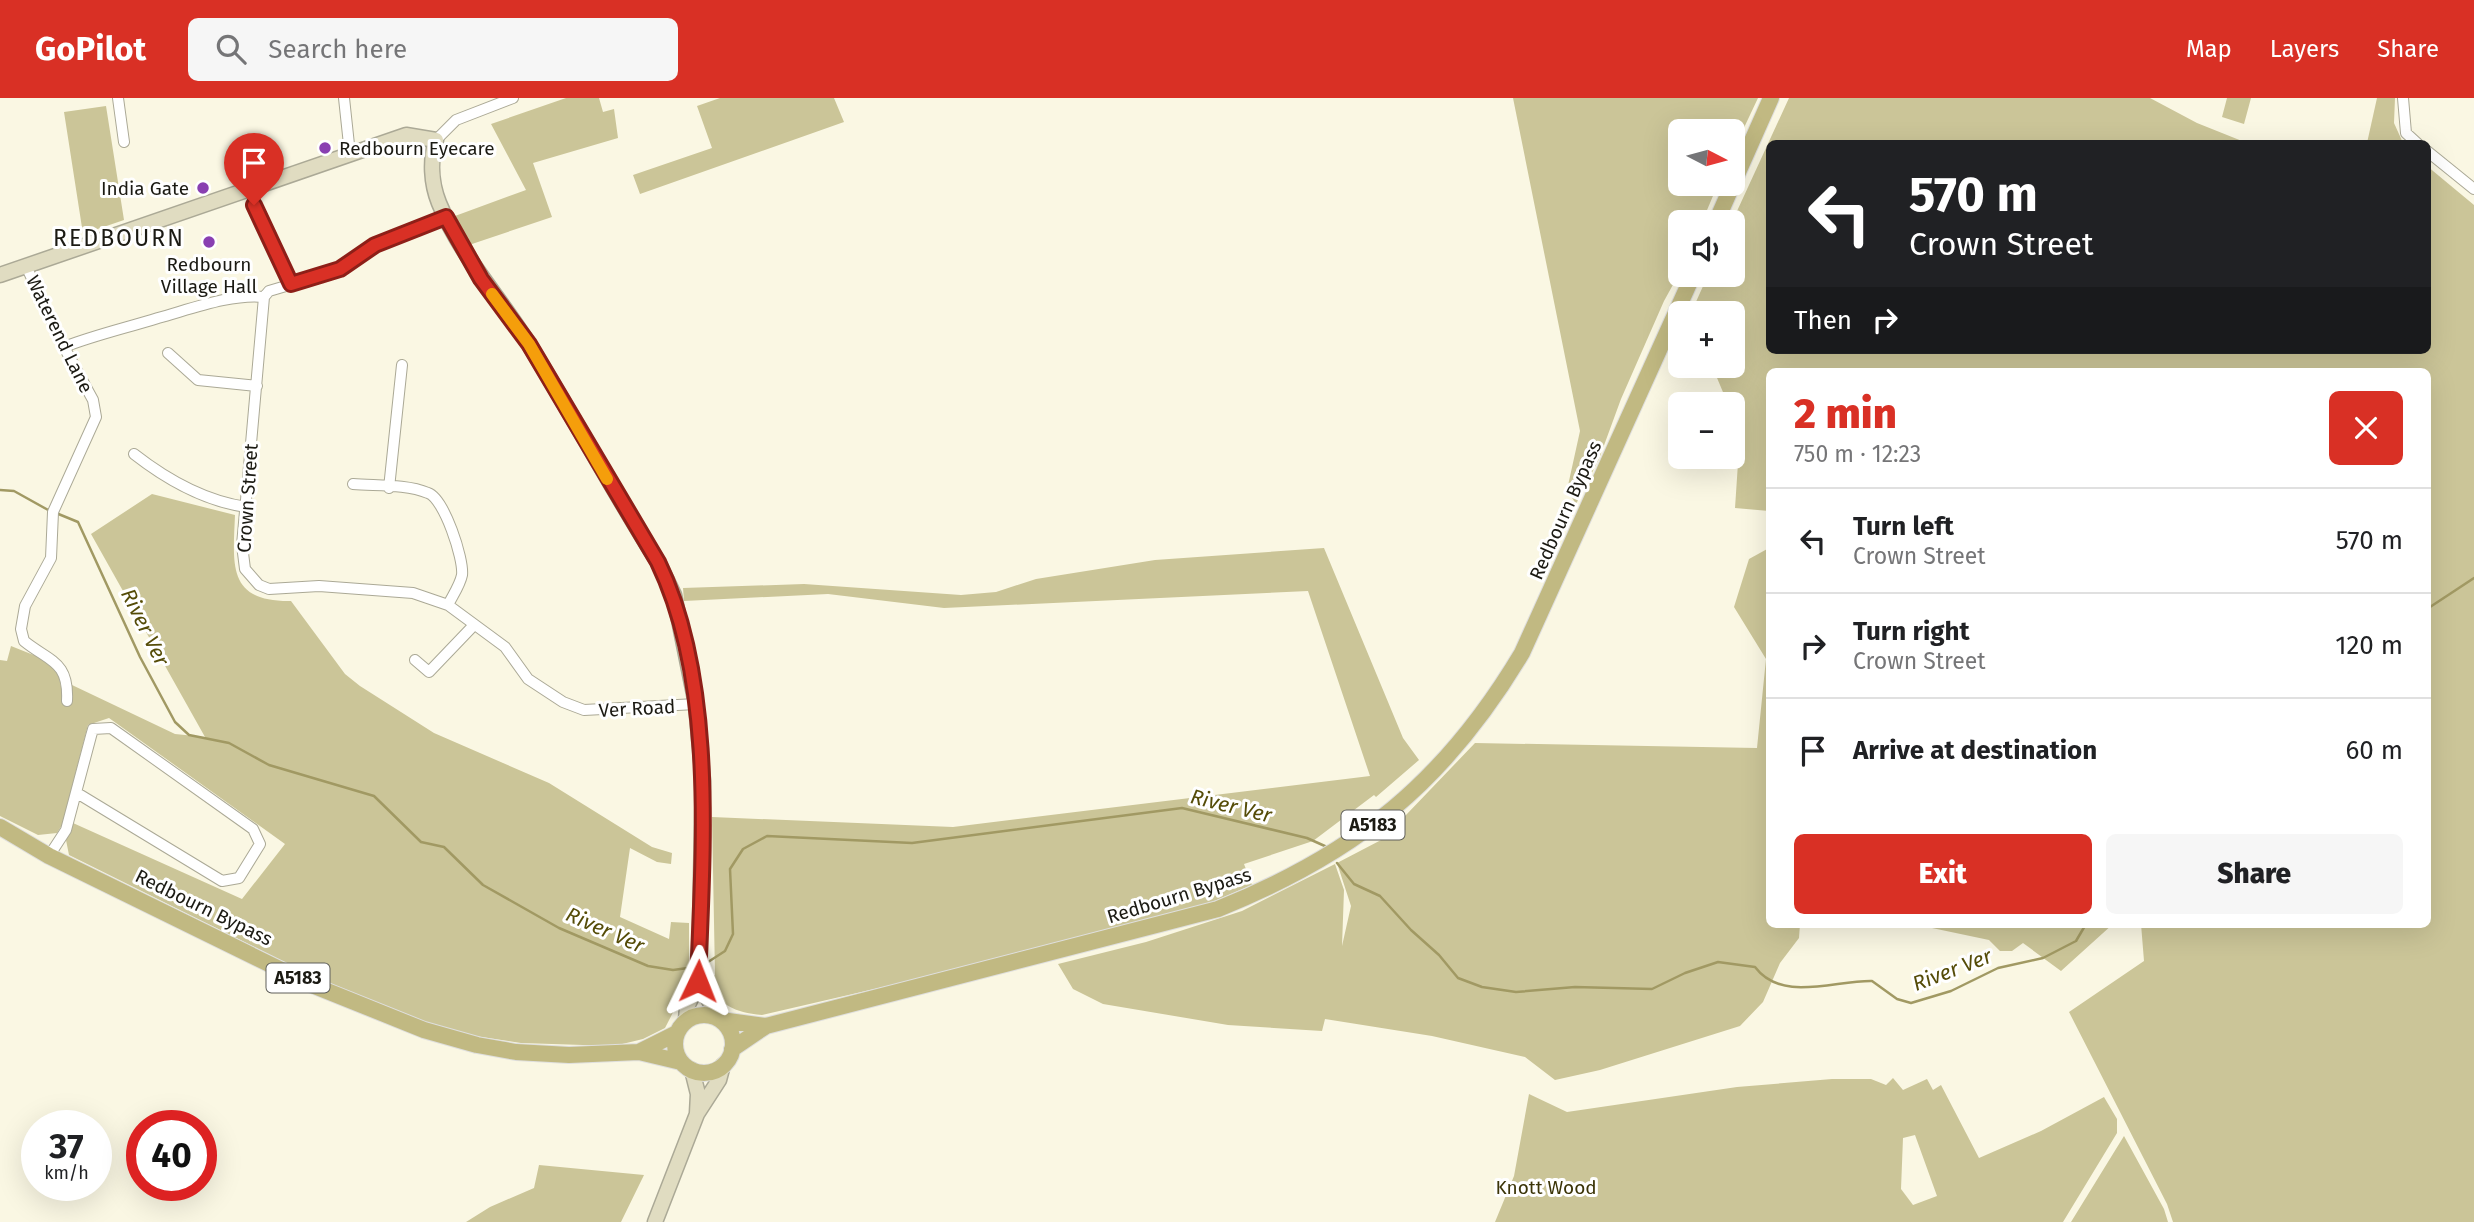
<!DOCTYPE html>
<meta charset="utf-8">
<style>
body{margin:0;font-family:"Fira Sans",sans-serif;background:#f6f6f6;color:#202124;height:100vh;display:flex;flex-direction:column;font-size:26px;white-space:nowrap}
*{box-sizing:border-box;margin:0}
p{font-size:23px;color:#757577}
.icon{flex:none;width:38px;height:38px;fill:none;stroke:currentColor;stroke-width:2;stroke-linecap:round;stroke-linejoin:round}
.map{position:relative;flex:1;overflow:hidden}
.sheet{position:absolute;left:1766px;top:270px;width:665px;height:560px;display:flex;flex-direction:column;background:#fff;border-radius:10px;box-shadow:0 7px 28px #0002}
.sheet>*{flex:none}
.top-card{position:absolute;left:1766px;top:42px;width:665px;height:214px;border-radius:10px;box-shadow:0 7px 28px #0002;background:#202124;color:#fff;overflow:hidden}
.needle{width:46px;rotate:96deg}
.controls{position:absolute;left:1668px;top:21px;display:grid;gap:14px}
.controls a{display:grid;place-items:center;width:77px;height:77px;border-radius:10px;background:#fff;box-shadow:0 7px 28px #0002;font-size:35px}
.speed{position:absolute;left:21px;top:1012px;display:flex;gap:14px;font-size:35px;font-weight:700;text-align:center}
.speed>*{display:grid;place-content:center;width:91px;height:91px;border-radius:50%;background:#fff;box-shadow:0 7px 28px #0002;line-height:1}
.speed small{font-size:18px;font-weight:400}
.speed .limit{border:10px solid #d22;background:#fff;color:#111}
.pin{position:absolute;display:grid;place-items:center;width:60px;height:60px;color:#fff;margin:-72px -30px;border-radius:50% 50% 50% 0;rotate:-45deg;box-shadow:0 0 7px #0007}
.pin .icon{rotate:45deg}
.me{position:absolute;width:77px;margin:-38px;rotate:2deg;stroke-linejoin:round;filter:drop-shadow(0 0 5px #0008)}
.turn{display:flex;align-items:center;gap:24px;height:147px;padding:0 28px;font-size:32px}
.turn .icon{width:91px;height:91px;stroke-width:2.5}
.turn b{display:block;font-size:49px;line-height:60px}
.then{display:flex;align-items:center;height:66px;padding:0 28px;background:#0003;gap:14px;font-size:26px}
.round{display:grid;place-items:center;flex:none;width:74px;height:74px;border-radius:10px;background:#f6f6f6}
.head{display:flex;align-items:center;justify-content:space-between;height:119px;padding:0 28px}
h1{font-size:42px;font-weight:800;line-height:52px;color:#d93025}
.action{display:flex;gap:14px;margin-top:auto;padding:14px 28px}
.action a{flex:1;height:80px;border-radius:10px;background:#d93025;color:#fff;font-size:28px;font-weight:800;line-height:80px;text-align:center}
.action a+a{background:#f6f6f6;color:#202124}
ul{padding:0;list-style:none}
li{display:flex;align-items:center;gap:21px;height:105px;padding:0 28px;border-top:2px solid #e0e0e0}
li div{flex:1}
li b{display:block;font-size:26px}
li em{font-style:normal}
header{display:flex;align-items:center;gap:42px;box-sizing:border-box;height:98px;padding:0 35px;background:#d93025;color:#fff}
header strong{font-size:33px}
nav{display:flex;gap:38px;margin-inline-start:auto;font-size:24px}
.search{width:490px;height:63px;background:#f6f6f6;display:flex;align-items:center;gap:18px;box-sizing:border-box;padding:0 24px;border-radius:10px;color:#757577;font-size:26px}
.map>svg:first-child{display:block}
.green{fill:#cbc598;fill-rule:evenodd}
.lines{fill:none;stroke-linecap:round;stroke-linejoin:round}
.stream{stroke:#a19963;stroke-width:2.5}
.street-casing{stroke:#aba996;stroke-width:12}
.secondary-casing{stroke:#aba996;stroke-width:17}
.primary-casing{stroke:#dfdfde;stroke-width:18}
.street{stroke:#fff;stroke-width:10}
.secondary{stroke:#e0dcc1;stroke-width:14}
.primary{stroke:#c1b982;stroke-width:16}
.route-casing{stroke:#8d1f18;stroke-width:18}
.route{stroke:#d93025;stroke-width:12}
.slow{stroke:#f59e0b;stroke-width:12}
.poi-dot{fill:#893fb1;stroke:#fff;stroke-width:2.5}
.labels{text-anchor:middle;stroke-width:6;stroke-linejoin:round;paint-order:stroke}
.shield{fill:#fff;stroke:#5f5f5a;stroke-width:2}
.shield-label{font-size:18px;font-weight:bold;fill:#1b1a13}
.poi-label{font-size:19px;fill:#1b1a13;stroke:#fff;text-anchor:start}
.street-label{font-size:19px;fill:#1b1a13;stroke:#fff}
.park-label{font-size:19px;fill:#3b3407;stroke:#fff}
.water-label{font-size:21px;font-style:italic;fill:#554c08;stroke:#fff}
.quarter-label{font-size:23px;letter-spacing:2px;fill:#1b1a13;stroke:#fff}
</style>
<header>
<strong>GoPilot</strong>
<div class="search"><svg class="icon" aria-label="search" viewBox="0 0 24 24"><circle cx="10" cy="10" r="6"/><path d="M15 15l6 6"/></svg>Search here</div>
<nav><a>Map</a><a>Layers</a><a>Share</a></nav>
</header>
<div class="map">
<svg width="2474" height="1124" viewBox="0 0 2474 1124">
<rect width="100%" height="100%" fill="#faf7e3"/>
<path class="green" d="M566,0H599L603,14L614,11L618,40L533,65L552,119L469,147L455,118L526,92L491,26Z
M720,0H834L844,24L640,96L633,77L712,50L697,8Z
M1513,0H1758L1733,53L1732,33H1680V86H1718L1702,124H1680V174L1664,203L1621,301L1599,361L1576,406L1567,392L1580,333Z
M1789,0H2150L2197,25L2247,45L1769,46V252H2427V68L2474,107V1124H2173L2167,1106L2069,914L2144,863L2141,826H2427V273H1769V413L1735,410L1740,335L1733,316L1732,306H1728L1712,268H1732V215H1691L1708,177H1732V124Z
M2227,0H2251L2244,26L2222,19Z
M2377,0H2395L2394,25L2403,45H2367Z
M106,8L124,122L83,136L64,14Z
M152,396L235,417C233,467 227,504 291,503L345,576L360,588L434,635L549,685L652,749L672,755L671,766L657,764L630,750L620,819L669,841L671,824L689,825V867L684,893L665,930L643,941L614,948L521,945L455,935L349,896L69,757L66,742L73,725L242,801L285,746L109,620L88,627L62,727L57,735L38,737L0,718V562L7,563L11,548L56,566L62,593L72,587L175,636L205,639L91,436Z
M1324,450L1403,640L1419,662L1376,699L1374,697L1313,743L1244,766L1252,787L1212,804L1090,841L762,917C734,914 719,908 707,881L715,877L712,719L953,729L1370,678L1308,493L944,510L828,496L684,503L683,490L804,486L961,497L996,494L1036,481L1155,462Z
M1769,450V826H1800L1799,840L1780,865L1763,904L1740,928L1600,972L1555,982L1525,959L1432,938L1325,921L1322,933L1228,927L1103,906L1073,891L1058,866L1146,844L1242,813L1335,766L1344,792L1342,848L1351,808L1337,765L1383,741L1475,645L1757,650L1766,561L1734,509L1749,461Z
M1913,826H2113L2061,873L2023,845L2012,853H2000L1989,842Z
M1893,980L1903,992L1927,981L1933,992L1941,987L1979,1060L2041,1033L2104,999L2117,1021V1035L2063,1124H1495L1514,1078L1529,996L1567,1014L1737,989L1832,981H1871L1886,987ZM1915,1037L1937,1098L1913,1107L1901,1091L1903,1040Z
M2124,1038L2164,1111L2168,1124H2071Z
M539,1067L644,1077L621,1124H466L490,1109L534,1090Z"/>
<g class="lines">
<path class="stream" d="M0,392L14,393L50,413
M56,415L78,424L140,559L175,624L189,637L229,645L269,667L374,698L421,744L444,749L483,787L559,830L648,868L673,872L695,869
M2427,511L2474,480
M1337,765L1354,786L1380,798L1411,832L1439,857L1458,880L1482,889L1516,894L1575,889L1652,891L1685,875L1718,864L1755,869C1782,905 1835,882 1872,883L1897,901L1911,905L1951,893L1998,870L2043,860L2076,843L2086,826
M705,866L725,853L733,836L730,771L743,751L767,738L912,745L1182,710L1307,740L1327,749"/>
<defs>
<path id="street" d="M118,0L124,44
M344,0L350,56
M2403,0L2406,35L2418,46
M436,42L456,22L513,0
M2427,53L2474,91
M254,107L291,186
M26,168L64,249L93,302L96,319L53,414L51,460L25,508L21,531L24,543C50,564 69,563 67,603
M264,199L242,447L245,471L259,487L269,491L319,488L413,495L448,507L505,549L528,581L563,604L584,612L696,606
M64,249C95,237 126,230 158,220C188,212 233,195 264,199L269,193L330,175L375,147L446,119
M168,255L198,282L257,288
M134,356C166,381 205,403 246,409
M353,386C376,388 406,386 428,395C444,400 464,461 462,477C460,487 453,497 448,507
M389,390L402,267
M415,562L429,574L474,527
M49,758L66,732L91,638L93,631L111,630L253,731L260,746L239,780L222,783L77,695"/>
<path id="secondary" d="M0,177L406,37L436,42C430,62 431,85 439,105C461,159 501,200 530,248C574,320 613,393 658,464L674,497L696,606L703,683L699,883L718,920
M686,922L687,909L699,883
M692,972L698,996L697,1015
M655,1124L697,1016L719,982L723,967"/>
<path id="primary" d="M1716,124L1771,0
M0,729L49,758L312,887L424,932L477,947L516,954L569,957L639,954L681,964
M675 946a29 29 0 1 1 58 0a29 29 0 1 1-58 0Z
M721,922L766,928
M732,951L766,928L1218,811C1357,755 1445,684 1522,555L1693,177
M639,954L677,935"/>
</defs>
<use href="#street" class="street-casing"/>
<use href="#secondary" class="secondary-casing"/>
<use href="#primary" class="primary-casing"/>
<use href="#street" class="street"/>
<use href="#secondary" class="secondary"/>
<use href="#primary" class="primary"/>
</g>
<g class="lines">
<defs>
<path id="route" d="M254,107L291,186L340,171L375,147L446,119L481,181L529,246L658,464C716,584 703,752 698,883"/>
</defs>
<use href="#route" class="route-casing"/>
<use href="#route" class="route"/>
<path class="slow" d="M492,196L529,246L607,381"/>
</g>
<g class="poi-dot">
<circle cx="325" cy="50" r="7"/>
<circle cx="203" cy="90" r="7"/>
<circle cx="209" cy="144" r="7"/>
</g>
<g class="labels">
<g class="shield">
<rect x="1341.5" y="712.5" width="63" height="29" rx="5"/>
<rect x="266.5" y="865.5" width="63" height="29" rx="5"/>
</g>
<g class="shield-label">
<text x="1373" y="733">A5183</text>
<text x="298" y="886">A5183</text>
</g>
<g class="poi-label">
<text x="339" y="57">Redbourn Eyecare</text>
<text x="189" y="97" text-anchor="end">India Gate</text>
<text x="209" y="173" text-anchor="middle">Redbourn<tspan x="209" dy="22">Village Hall</tspan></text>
</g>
<g class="street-label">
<text transform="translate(60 236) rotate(64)" y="7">Waterend Lane</text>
<text transform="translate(247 400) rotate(-86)" y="7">Crown Street</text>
<text transform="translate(1565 412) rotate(-66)" y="7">Redbourn Bypass</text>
<text transform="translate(637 610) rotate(-3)" y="7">Ver Road</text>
<text transform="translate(1179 797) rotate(-17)" y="7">Redbourn Bypass</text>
<text transform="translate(204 809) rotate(26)" y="7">Redbourn Bypass</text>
</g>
<g class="park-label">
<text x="1546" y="1096">Knott Wood</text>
</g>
<g class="water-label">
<text transform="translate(145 529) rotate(64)" y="7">River Ver</text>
<text transform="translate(1231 708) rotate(14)" y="7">River Ver</text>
<text transform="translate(605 832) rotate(24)" y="7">River Ver</text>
<text transform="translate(1952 872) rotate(-21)" y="7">River Ver</text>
</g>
<g class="quarter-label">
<text x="119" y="148">REDBOURN</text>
</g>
</g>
</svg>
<div class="controls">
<a><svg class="needle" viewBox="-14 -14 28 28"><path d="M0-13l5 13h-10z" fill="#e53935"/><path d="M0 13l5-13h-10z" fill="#757577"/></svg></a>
<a><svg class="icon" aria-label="sound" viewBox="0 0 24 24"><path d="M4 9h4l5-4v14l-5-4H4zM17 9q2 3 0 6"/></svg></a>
<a>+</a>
<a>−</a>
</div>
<div class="speed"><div>37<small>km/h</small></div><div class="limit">40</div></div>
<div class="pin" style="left:254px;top:107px;background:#d93025"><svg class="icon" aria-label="arrive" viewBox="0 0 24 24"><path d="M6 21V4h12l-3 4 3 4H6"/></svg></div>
<svg class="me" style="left:698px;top:883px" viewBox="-20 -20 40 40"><path d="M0-17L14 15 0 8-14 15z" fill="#d93025" stroke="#fff" stroke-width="4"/></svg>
<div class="top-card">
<div class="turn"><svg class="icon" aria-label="left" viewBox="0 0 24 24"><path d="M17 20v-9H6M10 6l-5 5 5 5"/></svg><div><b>570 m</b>Crown Street</div></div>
<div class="then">Then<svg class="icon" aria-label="right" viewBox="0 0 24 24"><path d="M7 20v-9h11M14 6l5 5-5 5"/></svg></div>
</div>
<section class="sheet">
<div class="head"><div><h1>2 min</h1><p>750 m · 12:23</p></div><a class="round" style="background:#d93025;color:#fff"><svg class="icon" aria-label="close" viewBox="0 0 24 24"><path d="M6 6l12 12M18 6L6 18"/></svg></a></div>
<ul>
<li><svg class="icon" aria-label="left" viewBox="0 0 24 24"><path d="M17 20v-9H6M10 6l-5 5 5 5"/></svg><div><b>Turn left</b><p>Crown Street</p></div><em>570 m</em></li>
<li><svg class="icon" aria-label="right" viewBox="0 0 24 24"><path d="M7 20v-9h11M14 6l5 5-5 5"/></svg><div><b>Turn right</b><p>Crown Street</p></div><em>120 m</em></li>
<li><svg class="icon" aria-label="arrive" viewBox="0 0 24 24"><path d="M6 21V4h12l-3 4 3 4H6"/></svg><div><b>Arrive at destination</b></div><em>60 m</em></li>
</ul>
<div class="action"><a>Exit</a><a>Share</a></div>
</section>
</div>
